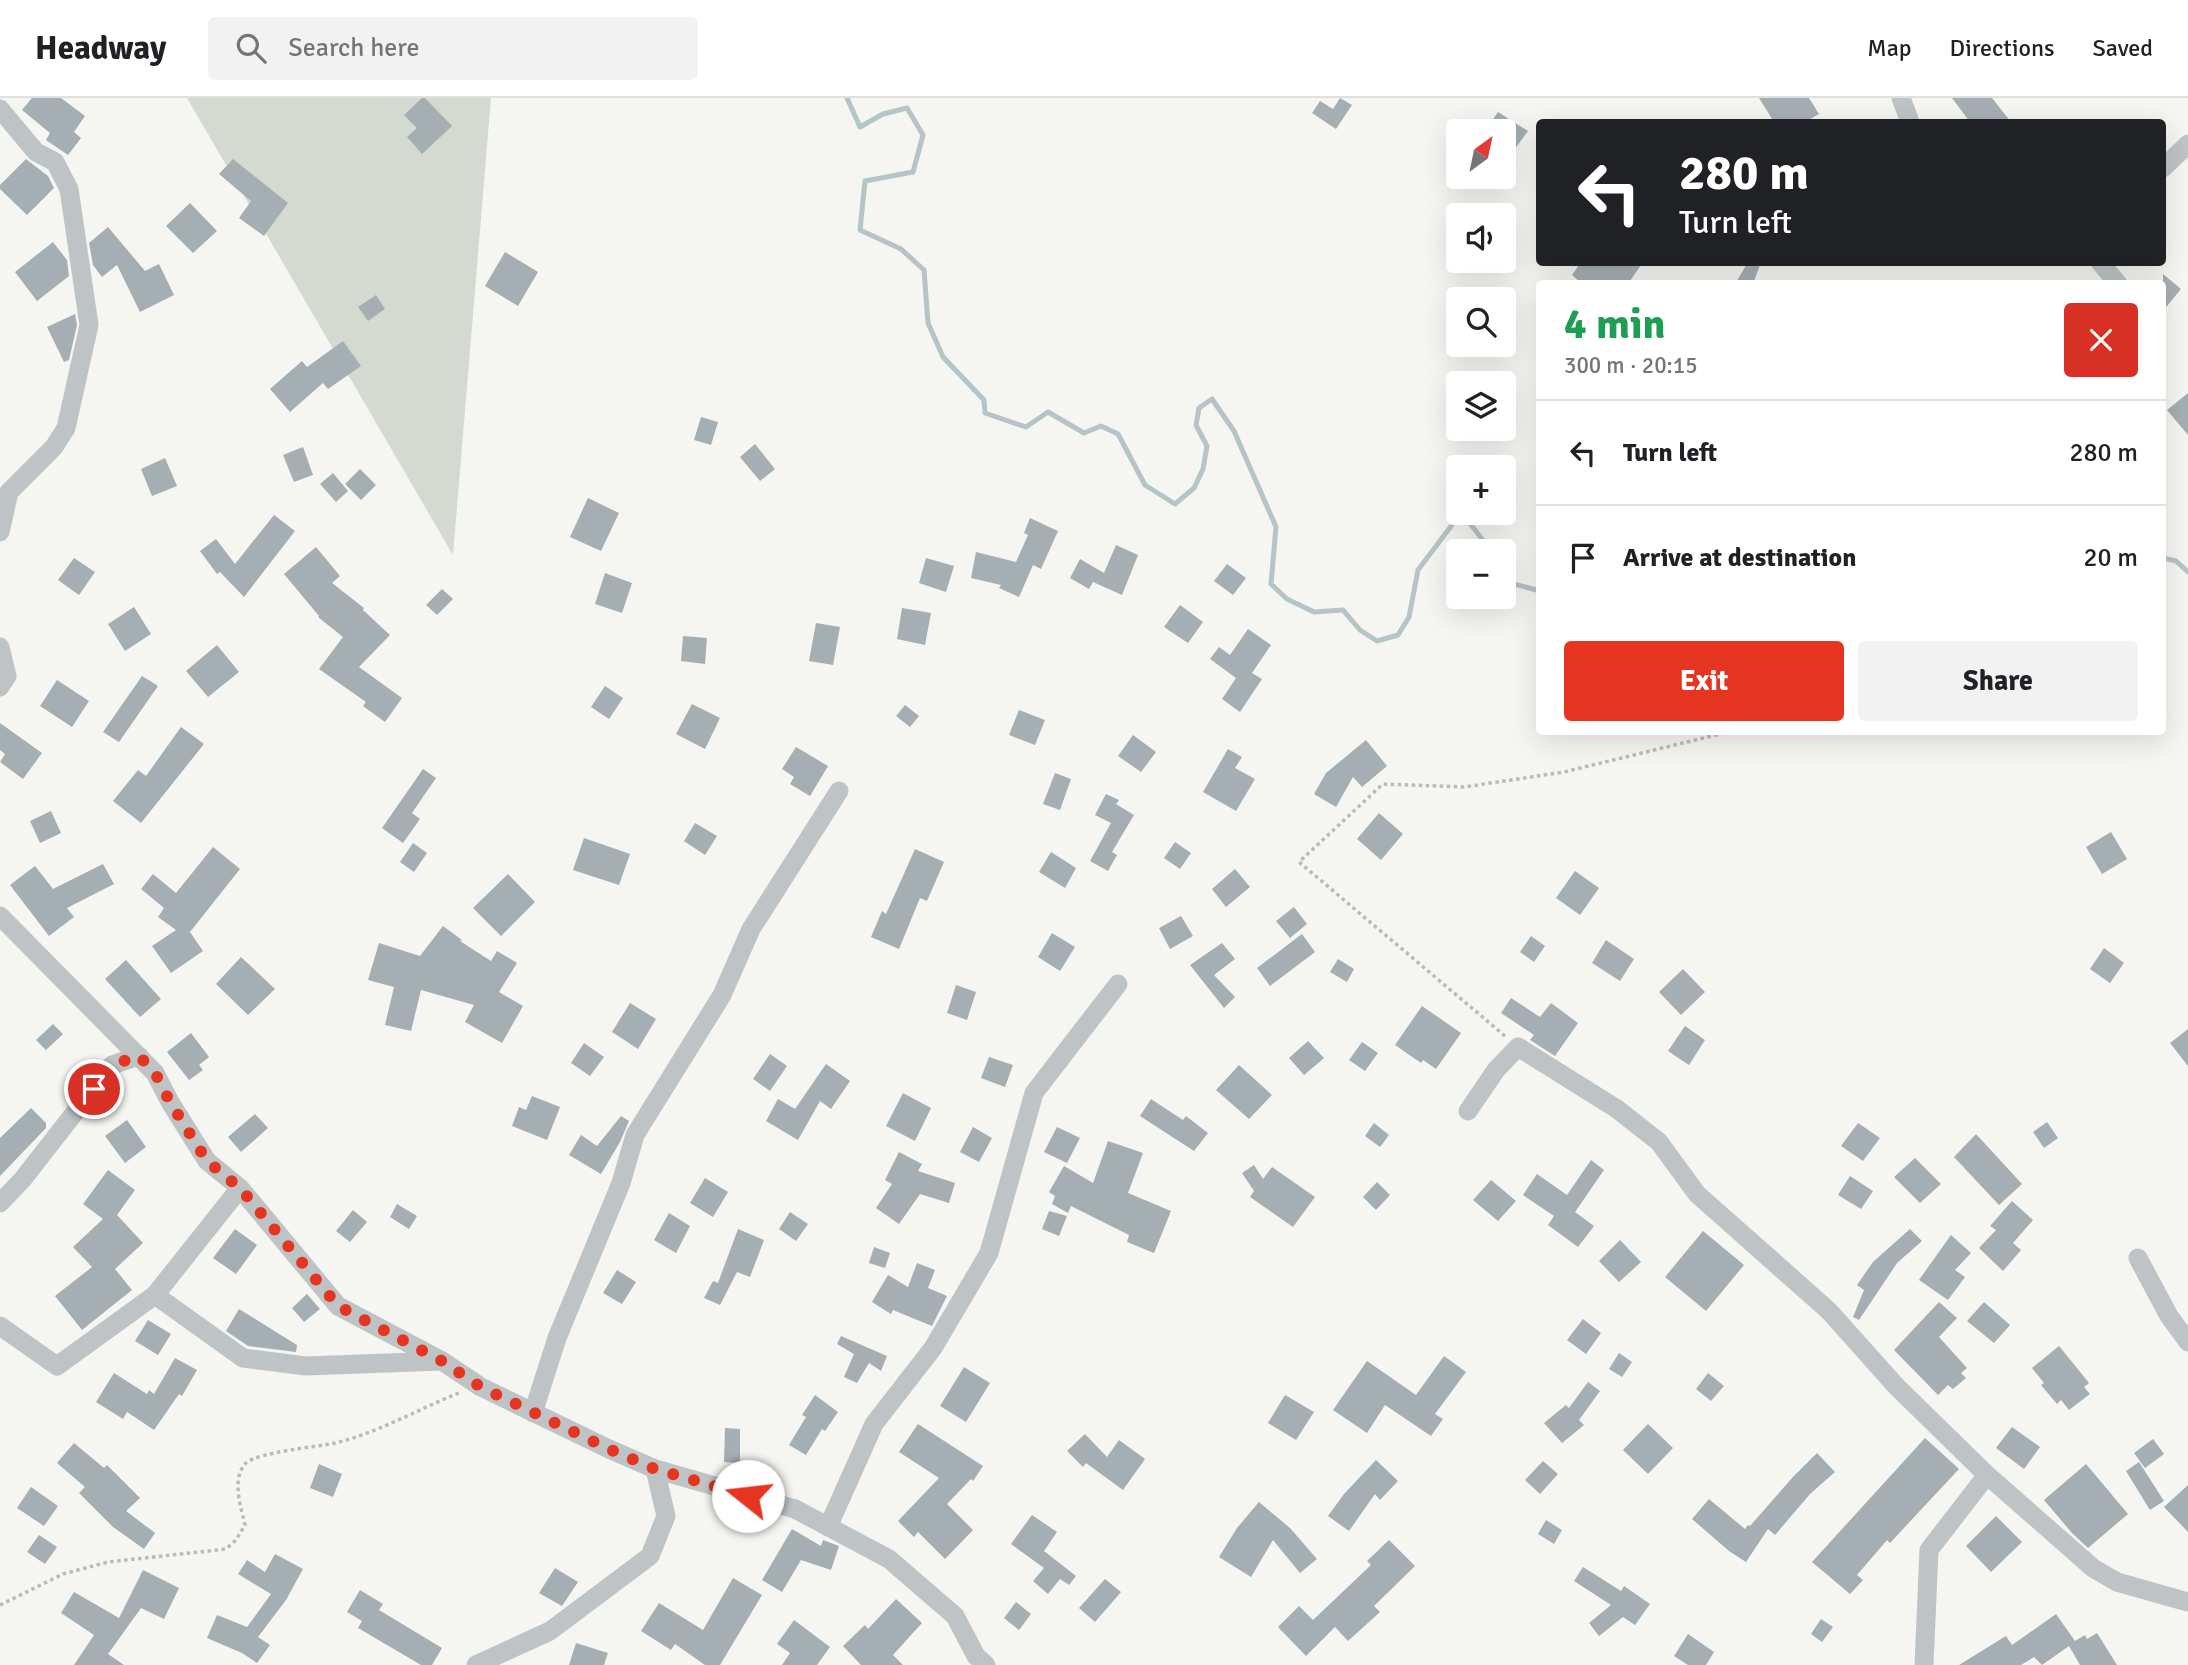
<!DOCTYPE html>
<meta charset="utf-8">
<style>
body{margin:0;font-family:Signika,sans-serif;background:#f2f2f2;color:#202124;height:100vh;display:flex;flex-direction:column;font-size:26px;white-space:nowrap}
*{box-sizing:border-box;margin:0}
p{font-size:23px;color:#757577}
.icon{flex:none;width:38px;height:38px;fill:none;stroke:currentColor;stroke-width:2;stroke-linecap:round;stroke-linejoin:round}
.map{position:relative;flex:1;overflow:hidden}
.sheet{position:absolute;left:1536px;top:182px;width:630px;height:455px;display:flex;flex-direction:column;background:#fff;border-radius:7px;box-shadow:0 7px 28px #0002}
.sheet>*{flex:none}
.banner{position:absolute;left:1536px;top:21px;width:630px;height:147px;border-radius:7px;box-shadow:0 7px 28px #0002;background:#202124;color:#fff;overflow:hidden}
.needle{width:46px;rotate:33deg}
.tools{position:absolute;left:1446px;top:21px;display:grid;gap:14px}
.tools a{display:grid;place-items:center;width:70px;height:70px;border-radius:7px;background:#fff;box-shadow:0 7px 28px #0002;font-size:35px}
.pin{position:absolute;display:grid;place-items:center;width:60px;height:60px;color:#fff;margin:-30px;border:4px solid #fff;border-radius:50%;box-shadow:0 2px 7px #0007}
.me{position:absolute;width:77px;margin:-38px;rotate:286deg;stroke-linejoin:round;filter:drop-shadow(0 0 5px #0008)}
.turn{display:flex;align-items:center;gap:24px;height:147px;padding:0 28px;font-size:32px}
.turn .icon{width:91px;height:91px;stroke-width:2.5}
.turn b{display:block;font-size:49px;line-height:60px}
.round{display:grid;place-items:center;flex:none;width:74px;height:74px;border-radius:7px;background:#f2f2f2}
.overview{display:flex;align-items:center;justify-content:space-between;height:119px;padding:0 28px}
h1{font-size:42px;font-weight:800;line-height:52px;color:#1e9e55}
.button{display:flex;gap:14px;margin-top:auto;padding:14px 28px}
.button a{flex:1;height:80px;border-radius:7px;background:#e53521;color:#fff;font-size:28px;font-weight:800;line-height:80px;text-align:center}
.button a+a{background:#f2f2f2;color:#202124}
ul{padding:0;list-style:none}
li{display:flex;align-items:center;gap:21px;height:105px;padding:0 28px;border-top:2px solid #e0e0e0}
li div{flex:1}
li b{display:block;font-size:26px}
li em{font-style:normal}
header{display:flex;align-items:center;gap:42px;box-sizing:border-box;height:98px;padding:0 35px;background:#fff;border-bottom:2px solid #e0e0e0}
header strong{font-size:33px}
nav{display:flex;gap:38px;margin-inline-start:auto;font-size:24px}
.search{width:490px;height:63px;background:#f2f2f2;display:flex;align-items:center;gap:18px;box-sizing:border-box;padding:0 24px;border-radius:7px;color:#757577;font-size:26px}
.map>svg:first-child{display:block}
.green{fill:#d5dad0}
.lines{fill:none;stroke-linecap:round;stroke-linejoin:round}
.stream{stroke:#b5c4c6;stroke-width:5}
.building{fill:#a5afb3}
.path{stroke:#b8bbbd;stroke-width:3.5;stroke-dasharray:3.5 3.5;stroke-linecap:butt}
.minor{stroke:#bec3c6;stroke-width:19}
.route{stroke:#e53521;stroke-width:12;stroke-dasharray:0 21.6}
</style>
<header>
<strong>Headway</strong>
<div class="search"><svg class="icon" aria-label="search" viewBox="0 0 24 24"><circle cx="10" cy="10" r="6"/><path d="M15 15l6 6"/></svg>Search here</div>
<nav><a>Map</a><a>Directions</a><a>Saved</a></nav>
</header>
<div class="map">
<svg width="2188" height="1567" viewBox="0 0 2188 1567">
<rect width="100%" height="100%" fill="#f5f5f1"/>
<path class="green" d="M187,0H491L453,457Z"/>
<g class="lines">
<path class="stream" d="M847,0L860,29L883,16L907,10L923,37L913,74L865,83L860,132L901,151L924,172L928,225L943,259L984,302L985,315L1026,329L1048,314L1084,335L1101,328L1118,336L1145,387L1175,406L1194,390L1203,371L1207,348L1196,327L1199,310L1212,301L1234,333L1276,429L1271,486L1287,501L1314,514L1343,512L1360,532L1377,543L1398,537L1409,519L1418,472L1461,415
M1462,415L1482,441L1485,453
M2163,460L2176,463L2188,474
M1503,483L1540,493"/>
</g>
<path class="building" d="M32,0H61L85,18L74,34L81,40L68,57L46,42L50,35L22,12Z
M422,0H425L452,28L422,56L407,39L417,30L404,17Z
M1340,0L1352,7L1336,31L1312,15L1320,3L1333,11Z
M1759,0H1809L1819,16L1805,24H1774Z
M1952,0H1992L2011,24H1970Z
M1498,14L1528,33L1503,67V33H1485Z
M26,61L48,78L54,90L27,117L0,91V87Z
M233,61L288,105L264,138L239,120L251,103L219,76Z
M190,105L217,133L193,155L166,128Z
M108,129L145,173L159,166L174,197L140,214L117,167L102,179L93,167L89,145Z
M53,144L67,162L69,178L37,203L15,174Z
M505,154L538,174L518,208L485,188Z
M1581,164H1643L1628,186H1582L1572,177Z
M1748,164H1761L1753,186H1735Z
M2163,176L2181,191L2163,213Z
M376,197L385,211L368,223L358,209Z
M75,216L77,227L69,262L64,264L47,229Z
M343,243L361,268L328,291L323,285L290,314L270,291L302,263L307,269Z
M2188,295V337L2167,312Z
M701,319L718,324L711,347L694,342Z
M755,346L775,371L760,383L740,359Z
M303,349L313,377L294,384L283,357Z
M165,360L177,388L152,398L141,371Z
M360,371L376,387L361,402L345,386Z
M333,375L348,393L336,404L320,386Z
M588,400L619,415L601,453L570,439Z
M274,417L295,433L244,499L220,474L217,476L200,453L216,441L235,466Z
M1030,420L1058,433L1041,471L1033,467L1019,499L999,490L1001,487L971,480L976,454L1016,464L1028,437L1024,435Z
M1116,447L1138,457L1122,497L1093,484L1089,491L1070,480L1080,461L1104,475Z
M316,449L340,478L332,485L364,510L363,512L390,537L359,569L402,600L385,624L363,608L366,604L319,571L343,539L318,519L319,518L284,476Z
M74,460L95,474L79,497L58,482Z
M926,460L954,468L946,494L919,485Z
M1227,466L1246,480L1233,497L1214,483Z
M605,475L632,485L622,515L595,506Z
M442,491L453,501L437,517L426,507Z
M1180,507L1203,524L1188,545L1164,529Z
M134,509L151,536L125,553L108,526Z
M902,510L931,515L925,547L897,541Z
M816,525L840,529L833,567L809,563Z
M1248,531L1271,547L1252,575L1262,581L1240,614L1222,601L1236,580L1210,561L1219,549L1230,557Z
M683,538L707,540L705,566L681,563Z
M217,547L239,574L208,599L186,573Z
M142,578L158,588L119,644L103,634Z
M57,582L89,603L72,629L40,608Z
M605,588L623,600L609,621L591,609Z
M692,606L720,620L705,651L676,636Z
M905,607L919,618L910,629L896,618Z
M1019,612L1045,622L1035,647L1009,637Z
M0,625L42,655L23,681L0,664L5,656L0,652Z
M181,629L204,646L141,725L113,703L138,672L146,678Z
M1133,637L1156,654L1141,674L1118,658Z
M1366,642L1387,668L1362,689L1353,679L1336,709L1314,696L1326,675Z
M796,649L828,668L810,698L790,686L794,679L782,671Z
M1228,651L1242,659L1235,670L1255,681L1236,713L1203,694Z
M423,671L436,680L412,715L420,721L403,745L382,730Z
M1055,675L1071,681L1060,712L1043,706Z
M1106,696L1119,702L1116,706L1134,717L1112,754L1117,757L1108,773L1090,763L1111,725L1095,717Z
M51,713L61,735L40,745L30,723Z
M1379,715L1403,736L1381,762L1357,741Z
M695,725L717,738L705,757L684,743Z
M2111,734L2127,761L2102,776L2086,749Z
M584,740L630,756L619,787L573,772Z
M1175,744L1191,755L1180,771L1164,760Z
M413,745L427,755L414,774L400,764Z
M213,749L240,771L190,834L203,853L171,875L152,848L176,832L158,819L164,810L141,791L153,776L176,795Z
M915,751L944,764L927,803L920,800L899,851L871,839L882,813L886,816Z
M1051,754L1076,770L1065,790L1039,774Z
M103,766L114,786L67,810L74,819L49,838L10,787L35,768L53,791Z
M1235,771L1250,789L1226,809L1212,791Z
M1575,773L1599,790L1580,817L1556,800Z
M508,776L535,804L501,838L473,810Z
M1294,809L1307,826L1290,840L1276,823Z
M1181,818L1193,838L1170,851L1159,830Z
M443,828L462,842L460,843L491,863L497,853L517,865L499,894L523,908L502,945L465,924L474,907L421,892L411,933L385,927L394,889L368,882L379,845L420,858Z
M1052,835L1075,849L1060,873L1038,859Z
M1302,836L1315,854L1270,888L1257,870Z
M1531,838L1545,848L1534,864L1520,854Z
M1606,842L1634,861L1620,883L1592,865Z
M1222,845L1235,861L1214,877L1235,899L1224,910L1190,867Z
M2104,850L2124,865L2110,885L2090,871Z
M241,859L275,891L248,917L216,886Z
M1338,861L1354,871L1347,884L1330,874Z
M126,862L161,901L140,919L105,881Z
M1683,871L1705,894L1681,917L1659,894Z
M956,887L976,894L967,922L947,915Z
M1511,900L1540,919L1551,905L1578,925L1555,958L1530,942L1534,937L1501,915Z
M630,905L656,921L638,951L612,934Z
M1422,908L1461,935L1436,971L1423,962L1421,965L1395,947Z
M53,926L63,936L46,952L36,942Z
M1685,928L1705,942L1689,967L1668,953Z
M2188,931V968L2170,945Z
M191,935L209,959L199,967L203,972L189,982L167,954Z
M1308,943L1324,960L1304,977L1289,960Z
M1362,944L1378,955L1365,973L1349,962Z
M584,945L604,959L590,978L571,965Z
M770,956L787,968L770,993L753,981Z
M989,959L1013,967L1005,989L981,980Z
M826,966L850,983L831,1011L820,1003L798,1042L766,1023L778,1001L795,1011Z
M1239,967L1272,997L1249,1021L1216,992Z
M903,995L931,1010L915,1043L886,1028Z
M532,998L560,1009L547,1042L512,1028L519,1009L526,1012Z
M1151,1001L1183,1022L1186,1018L1208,1035L1194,1053L1140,1018Z
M31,1010L46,1025V1030L0,1078V1040Z
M255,1016L268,1030L241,1054L228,1039Z
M621,1018L629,1023L620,1044L601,1076L569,1057L581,1037L597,1048Z
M127,1022L146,1049L125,1065L105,1038Z
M2047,1024L2058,1040L2044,1050L2033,1034Z
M1374,1025L1389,1037L1380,1049L1365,1038Z
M1858,1025L1880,1040L1863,1063L1841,1048Z
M973,1029L992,1040L979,1064L960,1054Z
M1057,1029L1080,1040L1067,1065L1044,1054Z
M1976,1036L2022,1086L1999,1107L1954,1059Z
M1108,1043L1143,1055L1128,1095L1171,1113L1154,1155L1127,1144L1129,1137L1071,1108L1068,1115L1052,1106L1055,1098L1049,1094L1064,1068L1093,1085Z
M899,1054L922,1066L918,1073L955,1085L949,1105L920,1096L899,1126L876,1110L892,1086L885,1082Z
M1915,1060L1941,1086L1920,1105L1894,1079Z
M1591,1062L1604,1072L1575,1114L1594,1128L1578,1149L1548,1127L1554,1118L1523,1097L1537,1076L1567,1097Z
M1254,1067L1263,1081L1272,1069L1315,1099L1293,1129L1250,1099L1254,1093L1242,1075Z
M108,1072L135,1092L117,1117L143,1145L115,1171L132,1192L82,1232L55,1198L92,1169L73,1149L103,1121L83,1106Z
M1850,1078L1873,1093L1861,1111L1838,1097Z
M705,1080L728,1094L713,1119L690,1105Z
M1491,1082L1516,1103L1498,1123L1473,1102Z
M1377,1084L1390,1097L1376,1112L1363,1099Z
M2012,1103L2033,1122L2013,1145L2021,1152L2003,1173L1979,1150L1996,1132L1990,1128Z
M397,1106L417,1118L409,1131L390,1119Z
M353,1112L367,1124L350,1144L336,1133Z
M1049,1113L1067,1118L1059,1138L1042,1131Z
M790,1114L808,1126L796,1143L779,1131Z
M669,1115L690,1128L676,1155L654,1142Z
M235,1131L257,1147L236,1176L213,1160Z
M738,1131L764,1142L750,1179L737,1174L720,1207L704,1200L713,1183L718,1185Z
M1910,1131L1922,1143L1897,1165L1859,1222L1853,1219L1864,1192L1857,1187L1873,1164Z
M1703,1133L1744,1167L1706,1213L1665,1179Z
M1951,1137L1971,1155L1955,1172L1965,1179L1948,1202L1919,1182Z
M1620,1142L1641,1164L1619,1184L1599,1163Z
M874,1149L890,1155L885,1170L869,1165Z
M917,1165L935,1172L928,1190L947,1198L932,1228L893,1212L891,1216L872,1204L888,1177L908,1189Z
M617,1172L636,1184L622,1206L603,1195Z
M307,1196L320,1211L304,1224L292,1210Z
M1939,1204L1957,1220L1939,1239L1967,1270L1961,1275L1966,1280L1953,1291L1948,1287L1938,1297L1894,1252Z
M1984,1204L2010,1227L1994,1245L1967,1223Z
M239,1211L297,1247L296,1254L248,1248L226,1233Z
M1583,1221L1601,1235L1586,1256L1567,1242Z
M148,1222L171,1236L158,1257L135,1243Z
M841,1238L887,1258L881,1273L869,1265L857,1285L844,1279L854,1256L837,1246Z
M2059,1248L2089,1285L2084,1289L2090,1296L2069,1312L2061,1302L2057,1306L2041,1287L2044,1285L2032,1270Z
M1619,1255L1632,1264L1622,1279L1609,1271Z
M1444,1258L1466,1274L1435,1316L1443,1321L1431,1338L1385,1307L1367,1335L1333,1312L1367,1263L1416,1297Z
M175,1260L197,1272L182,1298L179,1296L154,1332L127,1314L123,1321L96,1304L114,1275L147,1296L149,1292L154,1296Z
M964,1269L990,1285L966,1324L940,1308Z
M1708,1275L1724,1288L1711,1303L1696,1291Z
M1588,1284L1600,1293L1579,1322L1584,1327L1562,1345L1544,1325L1566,1307L1569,1310Z
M815,1297L838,1314L825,1333L822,1331L806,1357L789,1347L806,1319L802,1317Z
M1285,1297L1314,1314L1296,1342L1268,1325Z
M918,1326L983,1368L973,1383L971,1381L947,1406L973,1432L945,1461L918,1434L914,1439L898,1423L939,1380L899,1354Z
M1648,1326L1673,1350L1648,1376L1623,1352Z
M2012,1329L2040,1349L2024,1371L1996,1350Z
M725,1330L740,1331V1365L724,1364Z
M1085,1336L1107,1359L1119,1342L1145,1361L1123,1392L1086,1365L1083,1369L1067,1353Z
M1925,1340L1959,1371L1890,1445L1887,1442L1857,1477L1863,1482L1850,1496L1812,1464Z
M2153,1341L2164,1356L2145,1370L2134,1355Z
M74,1345L104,1370L107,1367L140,1400L126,1413L155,1435L144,1451L113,1429L79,1395L85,1389L57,1365Z
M1817,1355L1835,1374L1810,1396L1775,1437L1768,1431L1746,1464L1729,1453L1692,1421L1709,1401L1745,1431L1748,1427L1750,1428L1792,1380Z
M1376,1362L1398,1383L1380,1402L1375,1396L1349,1433L1328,1418L1344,1396Z
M1543,1363L1558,1376L1540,1396L1525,1382Z
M2139,1364L2164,1403L2150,1412L2126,1373Z
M319,1366L342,1376L333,1399L310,1390Z
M2086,1366L2128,1416L2088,1450L2072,1435L2044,1402Z
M2188,1387V1434L2164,1409Z
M31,1389L58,1408L44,1428L17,1410Z
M1259,1404L1290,1430L1317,1461L1300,1475L1273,1442L1251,1479L1219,1459L1237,1430Z
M1032,1417L1057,1434L1044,1453L1076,1478L1069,1487L1060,1481L1048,1496L1033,1483L1044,1470L1011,1446Z
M1996,1418L2022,1444L1991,1474L1966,1448Z
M1546,1422L1562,1432L1554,1446L1538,1436Z
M792,1431L821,1448L823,1442L839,1448L831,1472L801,1462L782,1494L762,1482Z
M39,1437L57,1449L45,1466L27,1454Z
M1389,1442L1415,1468L1374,1508L1380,1514L1348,1543L1335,1529L1306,1558L1278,1529L1299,1508L1313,1522L1371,1467L1367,1463Z
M275,1456L303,1471L286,1502L258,1539L270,1547L257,1565L242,1555L207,1540L217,1517L247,1529L271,1496L238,1476L247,1462L265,1474Z
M1583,1469L1621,1493L1624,1488L1650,1506L1635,1527L1623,1519L1599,1538L1589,1525L1611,1507L1574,1483Z
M555,1470L578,1484L562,1508L539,1495Z
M143,1472L179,1490L164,1521L141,1510L108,1556L124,1567H74L94,1537L61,1515L74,1494L119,1520Z
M733,1480L762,1497L720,1567H705L675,1546L671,1552L641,1533L659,1505L703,1532Z
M1105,1481L1121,1494L1095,1524L1079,1510Z
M360,1492L383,1506L379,1512L442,1550L432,1567H421L358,1530L362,1523L347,1514Z
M896,1501L922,1525L893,1557L903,1567H861L843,1548L865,1527L868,1531Z
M1016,1504L1031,1516L1019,1532L1004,1520Z
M2056,1516L2075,1543L2085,1537L2087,1541L2097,1535L2117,1567H2080L2069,1548L2042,1567L2034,1559L2021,1567H1959L2006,1538L2012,1547Z
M1821,1521L1833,1529L1822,1544L1811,1536Z
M794,1522L830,1549L817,1567H782L790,1555L777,1546Z
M1688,1536L1714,1554L1706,1567H1688L1674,1558Z
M576,1545L608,1555L604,1567H569Z"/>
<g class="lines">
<path class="path" d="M1505,938L1299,764L1383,686L1464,689L1564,674L1728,634
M0,1507L63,1476L108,1464L226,1451L236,1442L245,1427C241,1410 231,1380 246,1365C259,1354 316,1349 335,1345C378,1335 418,1311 459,1295"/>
<path class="minor" d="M1901,0L1910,24
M0,11L36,54L55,64L69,91L89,227L66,330L54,349L9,394L0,434
M2163,70L2188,46
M2100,164L2118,186
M0,549L7,578L0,589
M0,818L155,975L170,1004L207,1063L240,1090L338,1208L442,1263L481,1289L609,1351L655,1371L795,1411L889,1461L955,1518L976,1558L986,1567
M1468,1013L1496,972L1518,949L1617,1011L1659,1044L1697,1096L1829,1213L1896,1288L1987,1377L1929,1452L1924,1567
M0,1105L22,1082L112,967L139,958
M2138,1160L2169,1218L2188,1244
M155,1197L243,1260L306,1268L441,1263
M0,1228L57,1268L155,1197L240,1090
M533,1315L557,1240L621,1085L635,1037L722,897L751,831L839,693
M1987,1377L2093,1470L2117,1484L2188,1504
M828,1429L874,1326L933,1250L989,1155L1034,995L1118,886
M476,1567L550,1533L650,1458L666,1418L655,1371"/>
</g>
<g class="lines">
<path class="route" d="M94,991L112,967L139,958L155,975L170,1004L207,1063L240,1090L338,1208L442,1263L481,1289L609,1351L655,1371L748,1398"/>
</g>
</svg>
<div class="tools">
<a><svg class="needle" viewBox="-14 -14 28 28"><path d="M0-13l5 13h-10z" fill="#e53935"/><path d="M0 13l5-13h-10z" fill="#757577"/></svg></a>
<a><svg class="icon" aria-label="sound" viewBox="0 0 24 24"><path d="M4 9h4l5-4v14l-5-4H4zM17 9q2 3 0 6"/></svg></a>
<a><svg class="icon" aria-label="search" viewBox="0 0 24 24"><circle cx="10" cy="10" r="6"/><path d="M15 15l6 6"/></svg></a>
<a><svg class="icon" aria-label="layers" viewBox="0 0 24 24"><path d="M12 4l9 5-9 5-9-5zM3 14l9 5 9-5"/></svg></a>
<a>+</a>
<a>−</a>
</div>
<div class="pin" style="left:94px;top:991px;background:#d93025"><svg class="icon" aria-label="arrive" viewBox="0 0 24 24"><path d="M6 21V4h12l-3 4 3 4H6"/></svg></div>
<svg class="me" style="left:748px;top:1398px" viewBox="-20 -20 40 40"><circle r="19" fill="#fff"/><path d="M0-13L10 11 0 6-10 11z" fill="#e53521"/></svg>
<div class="banner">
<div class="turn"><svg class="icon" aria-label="left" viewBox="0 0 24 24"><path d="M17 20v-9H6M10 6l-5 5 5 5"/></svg><div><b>280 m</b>Turn left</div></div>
</div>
<section class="sheet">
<div class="overview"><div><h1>4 min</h1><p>300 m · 20:15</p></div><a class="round" style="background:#d93025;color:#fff"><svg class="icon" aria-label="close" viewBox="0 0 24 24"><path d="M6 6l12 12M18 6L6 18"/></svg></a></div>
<ul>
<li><svg class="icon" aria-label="left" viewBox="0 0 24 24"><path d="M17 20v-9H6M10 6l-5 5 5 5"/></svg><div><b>Turn left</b></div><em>280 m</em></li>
<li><svg class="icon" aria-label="arrive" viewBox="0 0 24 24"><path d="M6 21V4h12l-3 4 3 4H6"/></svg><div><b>Arrive at destination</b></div><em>20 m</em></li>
</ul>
<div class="button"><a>Exit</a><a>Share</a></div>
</section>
</div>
